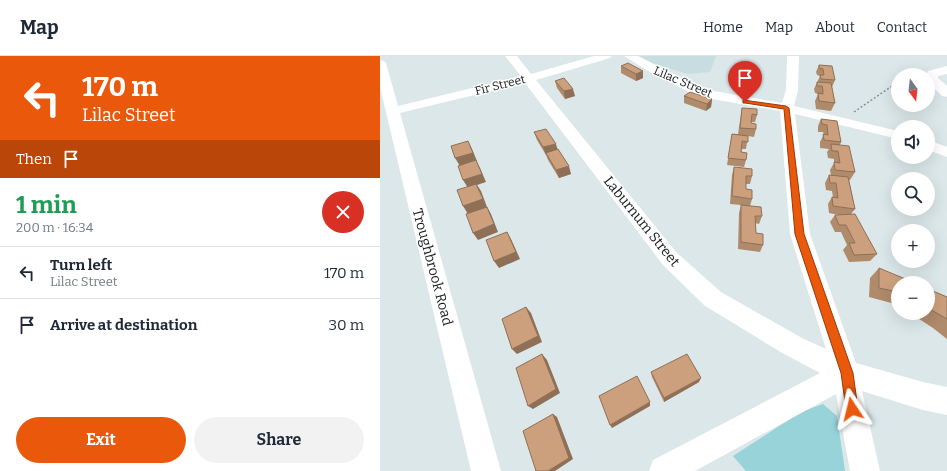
<!DOCTYPE html>
<meta charset="utf-8">
<style>
body{margin:0;font-family:Bitter,serif;background:#f2f2f3;color:#1f2937;height:100vh;display:flex;flex-direction:column;font-size:15px;white-space:nowrap}
*{box-sizing:border-box;margin:0}
p{font-size:13px;color:#747a83}
.icon{flex:none;width:22px;height:22px;fill:none;stroke:currentColor;stroke-width:2;stroke-linecap:round;stroke-linejoin:round}
.map{position:relative;flex:1;overflow:hidden}
.details{display:flex;flex-direction:column;background:#fff;width:380px}
.details>*{flex:none}
.hud{background:#ea580c;color:#fff;overflow:hidden}
.needle{width:26px;rotate:165deg}
.controls{position:absolute;left:511px;top:12px;display:grid;gap:8px}
.controls a{display:grid;place-items:center;width:44px;height:44px;border-radius:50%;background:#fff;box-shadow:0 4px 16px #0002;font-size:20px}
.pin{position:absolute;display:grid;place-items:center;width:34px;height:34px;color:#fff;margin:-41px -17px;border-radius:50% 50% 50% 0;rotate:-45deg;box-shadow:0 0 4px #0007}
.pin .icon{rotate:45deg}
.me{position:absolute;width:44px;margin:-22px;rotate:350deg;stroke-linejoin:round;filter:drop-shadow(0 0 3px #0008)}
.turn{display:flex;align-items:center;gap:14px;height:84px;padding:0 16px;font-size:18px}
.turn .icon{width:52px;height:52px;stroke-width:2.5}
.turn b{display:block;font-size:28px;line-height:34px}
.then{display:flex;align-items:center;height:38px;padding:0 16px;background:#0003;gap:8px;font-size:15px}
.round{display:grid;place-items:center;flex:none;width:42px;height:42px;border-radius:21px;background:#f2f2f3}
.head{display:flex;align-items:center;justify-content:space-between;height:68px;padding:0 16px}
h1{font-size:24px;font-weight:700;line-height:30px;color:#1e9e55}
.action{display:flex;gap:8px;margin-top:auto;padding:8px 16px}
.action a{flex:1;height:46px;border-radius:24px;background:#ea580c;color:#fff;font-size:16px;font-weight:700;line-height:46px;text-align:center}
.action a+a{background:#f2f2f3;color:#1f2937}
ul{padding:0;list-style:none}
li{display:flex;align-items:center;gap:12px;height:52px;padding:0 16px;border-top:1px solid #e0e1e3}
li div{flex:1}
li b{display:block;font-size:15px}
li em{font-style:normal}
header{display:flex;align-items:center;gap:24px;box-sizing:border-box;height:56px;padding:0 20px;background:#fff;border-bottom:1px solid #e0e1e3}
header strong{font-size:19px}
nav{display:flex;gap:22px;margin-inline-start:auto;font-size:14px}
main{display:flex;flex:1;min-height:0}
.map>svg:first-child{display:block}
.built{fill:#c7dde0}
.green{fill:#98d3da}
.lines{fill:none;stroke-linecap:round;stroke-linejoin:round}
.path{stroke:#889293;stroke-width:1.5;stroke-dasharray:2 2;stroke-linecap:butt}
.minor{fill:#fff;fill-rule:evenodd}
.wall{fill:#af8a6b}
.shaded-wall{fill:#8f7057}
.building{fill:#cca07c;stroke:#8f7057}
.route{fill:#ea580c;stroke:#983908}
.labels{text-anchor:middle;stroke-width:3;stroke-linejoin:round;paint-order:stroke}
.far-street-label{font-size:12px;fill:#161b1b;stroke:#fff}
.street-label{font-size:14px;fill:#161b1b;stroke:#fff}
</style>
<header>
<strong>Map</strong>
<nav><a>Home</a><a>Map</a><a>About</a><a>Contact</a></nav>
</header>
<main>
<section class="details">
<div class="hud">
<div class="turn"><svg class="icon" aria-label="left" viewBox="0 0 24 24"><path d="M17 20v-9H6M10 6l-5 5 5 5"/></svg><div><b>170 m</b>Lilac Street</div></div>
<div class="then">Then<svg class="icon" aria-label="arrive" viewBox="0 0 24 24"><path d="M6 21V4h12l-3 4 3 4H6"/></svg></div>
</div>
<div class="head"><div><h1>1 min</h1><p>200 m · 16:34</p></div><a class="round" style="background:#d93025;color:#fff"><svg class="icon" aria-label="close" viewBox="0 0 24 24"><path d="M6 6l12 12M18 6L6 18"/></svg></a></div>
<ul>
<li><svg class="icon" aria-label="left" viewBox="0 0 24 24"><path d="M17 20v-9H6M10 6l-5 5 5 5"/></svg><div><b>Turn left</b><p>Lilac Street</p></div><em>170 m</em></li>
<li><svg class="icon" aria-label="arrive" viewBox="0 0 24 24"><path d="M6 21V4h12l-3 4 3 4H6"/></svg><div><b>Arrive at destination</b></div><em>30 m</em></li>
</ul>
<div class="action"><a>Exit</a><a>Share</a></div>
</section>
<div class="map">
<svg width="567" height="415" viewBox="0 0 567 415">
<rect width="100%" height="100%" fill="#dbe7e9"/>
<path class="built" d="M259,0H336L330,16L308,18L272,7Z"/>
<path class="green" d="M443,348L457,360L465,415H366L353,400L421,356Z"/>
<g class="lines">
<path class="path" d="M474,56L518,26"/>
<path class="minor" d="M125,0H137L151,18L214,0H232L230,2L156,24L297,197L341,236L422,282L446,293L410,178L400,55L332,43L311,37L270,16L244,0H258L319,31L334,35L402,47L406,34L407,0H419L418,34L414,50L518,75V83L415,58L430,178L476,307L543,326L567,331V359L543,354L482,335L500,415H470L456,338L315,415H269L273,404L440,317L404,298L325,250L283,209L145,27L20,57L121,415H91L0,31V4L4,5L6,7L18,50L141,20Z
M567,10V18L558,20V22L567,30V41L562,40L548,26V19H546L548,15Z
M548,84L567,91V101L548,94Z"/>
</g>
<path class="wall" d="M439,9L455,24L452,31L455,47L451,55L436,53L435,45L438,38L435,37L434,33L440,20L437,19L436,16Z
M241,10L263,15V22L256,25L241,17Z
M175,25L195,40L185,43L177,32Z
M304,40L332,43L331,51L326,55L304,47Z
M362,52L377,59L375,66H371V67L376,73L374,81L368,80L366,93H362L361,96L366,104L364,111L347,109L352,78H358Z
M441,63L457,65L461,86L460,89L475,116L470,124H469L475,153L471,158L497,198L490,205L469,206L463,194L467,189L461,176H455L450,166L455,159H459L449,157L448,148L452,141H453L452,135L446,134L445,127L449,119H451L450,114L454,107V103L448,102L447,96L449,93L440,92V86L444,78L443,76H438V70Z
M154,76L177,93L191,118L179,122L168,104L166,99L157,84Z
M354,111L372,120L370,128H366V133L372,143L370,150L382,160L379,168L375,167L376,177L383,189L380,196L358,193L359,157L361,149L350,148L352,119Z
M499,212L518,227V249L515,248L489,241L490,222Z
M548,233L567,241V283L553,272L530,257H548Z
M271,316L319,326L284,346L272,321Z"/>
<path class="shaded-wall" d="M263,15V22L256,25V18Z
M193,33L195,40L185,43L184,35Z
M332,43L331,51L326,55L327,48Z
M88,85L92,93L97,105H96L100,112L106,126L97,129L101,135L107,151L111,158L118,176L98,184L93,177L88,158L83,150L88,132L83,124L80,110L75,102Z
M176,88L178,95L166,97V99L163,91Z
M189,110L191,118L179,122L176,114Z
M127,176L131,183L140,203L119,212L114,205Z
M146,251L151,257L162,286L137,298L132,293Z
M162,298L167,304L180,337L153,353L148,350Z
M321,322L319,326L284,346V342Z
M270,346V350L232,372L230,369Z
M173,358L177,361L193,403L175,415H168Z"/>
<path class="building" d="M248,7L263,15L256,18L241,10Z
M439,9L452,10L455,24L441,23L440,19H444L443,13L439,12Z
M184,22L193,33L184,35L175,25Z
M437,26L451,27L455,47L439,45L438,37L443,38V34L442,30H437Z
M310,36L332,43L327,48L304,40Z
M362,52L377,53V59L372,58L371,67L376,68V73L360,72Z
M441,63L457,65L461,86L444,84L443,78L448,79L447,69L442,68Z
M166,73L176,88L163,91L154,76Z
M352,78L368,80V86L362,85L361,96L367,97L366,104L348,102Z
M88,85L93,97L75,102L71,90Z
M451,88L469,90L475,116L455,114L454,106L460,107L458,95H452Z
M178,93L189,110L176,114L166,97Z
M96,104L102,118L83,124L78,110Z
M354,111L372,113V120H366V133L372,134V143L352,140Z
M449,119L468,121L475,153L453,150L452,141L458,142L456,127H450Z
M96,128L103,143L83,150L77,134Z
M361,149L381,151L382,160H375L376,177L383,178V189L361,186Z
M107,151L114,168L93,177L86,158Z
M475,158L497,198L474,199L469,187H475L466,169H459L455,159Z
M127,176L136,196L114,205L106,184Z
M499,212L535,227H518V236L499,232Z
M548,233L567,241V263L548,252Z
M146,251L158,280L132,293L122,263Z
M162,298L176,333L148,350L136,312Z
M307,298L321,322L284,342L271,316Z
M257,320L270,346L230,369L219,340Z
M173,358L189,402L168,415H156L143,375Z"/>
<path class="route" d="M363,44L406,50L409,52L424,178L473,317L478,353L476,357L472,359L468,357L466,353L461,317L415,178L404,53L365,47H363Z"/>
<g class="labels">
<g class="far-street-label">
<text transform="translate(303 26) rotate(23)" y="4">Lilac Street</text>
<text transform="translate(120 29) rotate(-14)" y="4">Fir Street</text>
</g>
<g class="street-label">
<text transform="translate(262 165) rotate(51)" y="5">Laburnum Street</text>
<text transform="translate(53 211) rotate(75)" y="5">Troughbrook Road</text>
</g>
</g>
</svg>
<div class="controls">
<a><svg class="needle" viewBox="-14 -14 28 28"><path d="M0-13l5 13h-10z" fill="#e53935"/><path d="M0 13l5-13h-10z" fill="#747a83"/></svg></a>
<a><svg class="icon" aria-label="sound" viewBox="0 0 24 24"><path d="M4 9h4l5-4v14l-5-4H4zM17 9q2 3 0 6"/></svg></a>
<a><svg class="icon" aria-label="search" viewBox="0 0 24 24"><circle cx="10" cy="10" r="6"/><path d="M15 15l6 6"/></svg></a>
<a>+</a>
<a>−</a>
</div>
<div class="pin" style="left:365px;top:46px;background:#d93025"><svg class="icon" aria-label="arrive" viewBox="0 0 24 24"><path d="M6 21V4h12l-3 4 3 4H6"/></svg></div>
<svg class="me" style="left:472px;top:353px" viewBox="-20 -20 40 40"><path d="M0-17L14 15 0 8-14 15z" fill="#ea580c" stroke="#fff" stroke-width="4"/></svg>
</div>
</main>
